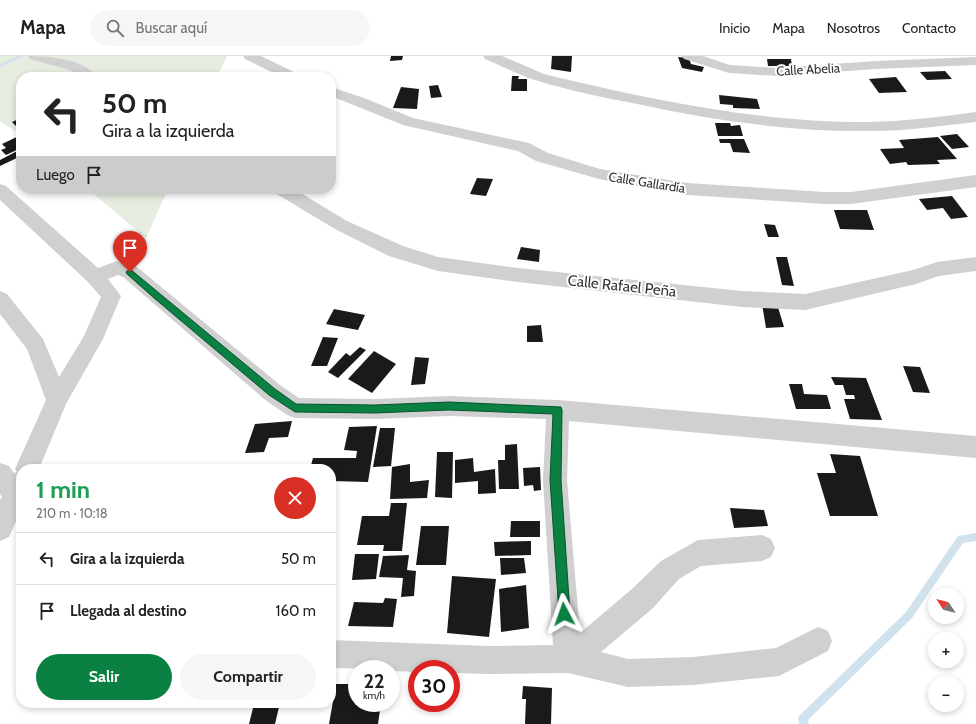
<!DOCTYPE html>
<html lang="es">
<meta charset="utf-8">
<style>
body{margin:0;font-family:Cabin,sans-serif;background:#f6f6f6;color:#222;height:100vh;display:flex;flex-direction:column;font-size:15px;white-space:nowrap}
*{box-sizing:border-box;margin:0}
p{font-size:13px;color:#767676}
.icon{flex:none;width:22px;height:22px;fill:none;stroke:currentColor;stroke-width:2;stroke-linecap:round;stroke-linejoin:round}
.map{position:relative;flex:1;overflow:hidden}
.drawer{position:absolute;left:16px;top:408px;width:320px;height:244px;display:flex;flex-direction:column;background:#fff;border-radius:16px;box-shadow:0 2px 6px #0003}
.drawer>*{flex:none}
.banner{position:absolute;left:16px;top:16px;width:320px;height:122px;border-radius:16px;box-shadow:0 2px 6px #0003;background:#fff;color:#222;overflow:hidden}
.needle{width:26px;rotate:306deg}
.fabs{position:absolute;left:928px;top:532px;display:grid;gap:8px}
.fabs a{display:grid;place-items:center;width:36px;height:36px;border-radius:50%;background:#fff;box-shadow:0 2px 6px #0003;font-size:20px}
.speed{position:absolute;left:348px;top:604px;display:flex;gap:8px;font-size:20px;font-weight:700;text-align:center}
.speed>*{display:grid;place-content:center;width:52px;height:52px;border-radius:50%;background:#fff;box-shadow:0 2px 6px #0003;line-height:1}
.speed small{font-size:10px;font-weight:400}
.speed .limit{border:6px solid #d22;background:#fff;color:#111}
.pin{position:absolute;display:grid;place-items:center;width:34px;height:34px;color:#fff;margin:-41px -17px;border-radius:50% 50% 50% 0;rotate:-45deg;box-shadow:0 0 4px #0007}
.pin .icon{rotate:45deg}
.me{position:absolute;width:44px;margin:-22px;rotate:356deg;stroke-linejoin:round;filter:drop-shadow(0 0 3px #0008)}
.turn{display:flex;align-items:center;gap:14px;height:84px;padding:0 20px;font-size:18px}
.turn .icon{width:52px;height:52px;stroke-width:2.5}
.turn b{display:block;font-size:28px;line-height:34px}
.then{display:flex;align-items:center;height:38px;padding:0 20px;background:#0003;gap:8px;font-size:15px}
.round{display:grid;place-items:center;flex:none;width:42px;height:42px;border-radius:21px;background:#f6f6f6}
.summary{display:flex;align-items:center;justify-content:space-between;height:68px;padding:0 20px}
h1{font-size:24px;font-weight:800;line-height:30px;color:#1e9e55}
.button{display:flex;gap:8px;margin-top:auto;padding:8px 20px}
.button a{flex:1;height:46px;border-radius:24px;background:#0b8043;color:#fff;font-size:16px;font-weight:800;line-height:46px;text-align:center}
.button a+a{background:#f6f6f6;color:#222}
ul{padding:0;list-style:none}
li{display:flex;align-items:center;gap:12px;height:52px;padding:0 20px;border-top:1px solid #e0e0e0}
li div{flex:1}
li b{display:block;font-size:15px}
li em{font-style:normal}
header{display:flex;align-items:center;gap:24px;box-sizing:border-box;height:56px;padding:0 20px;background:#fff;border-bottom:1px solid #e0e0e0}
header strong{font-size:19px}
nav{display:flex;gap:22px;margin-inline-start:auto;font-size:14px}
.search{width:280px;height:36px;background:#f6f6f6;display:flex;align-items:center;gap:10px;box-sizing:border-box;padding:0 14px;border-radius:22px;color:#767676;font-size:15px}
.map>svg:first-child{display:block}
.green{fill:#e6ecdf}
.lines{fill:none;stroke-linecap:round;stroke-linejoin:round}
.stream{fill:#cfe2ee;fill-rule:evenodd}
.building{fill:#1a1a1a}
.minor{fill:#d0d0d0;fill-rule:evenodd}
.route{fill:#0b8043;stroke:#07532c}
.labels{text-anchor:middle;stroke-width:4;stroke-linejoin:round;paint-order:stroke}
.far-street-label{font-size:13px;fill:#333;stroke:#fff}
.street-label{font-size:15px;fill:#333;stroke:#fff}
</style>
<header>
<strong>Mapa</strong>
<div class="search"><svg class="icon" aria-label="search" viewBox="0 0 24 24"><circle cx="10" cy="10" r="6"/><path d="M15 15l6 6"/></svg>Buscar aquí</div>
<nav><a>Inicio</a><a>Mapa</a><a>Nosotros</a><a>Contacto</a></nav>
</header>
<div class="map">
<svg width="976" height="668" viewBox="0 0 976 668">
<rect width="100%" height="100%" fill="#fff"/>
<path class="green" d="M0,0H227L217,21H21V79L0,65Z
M88,133H168L146,182Z"/>
<g class="lines">
<path class="stream" d="M18,0H24L0,11V8Z
M976,477V485L963,487L912,562L808,664L809,668H799L798,662L800,659L906,556L958,480Z"/>
</g>
<path class="building" d="M391,0H403L402,4L390,5Z
M552,0H572L571,16L551,13Z
M678,1L689,2L691,8L704,11L702,16L682,12Z
M767,3H791L792,10H768Z
M945,15L952,23L927,24L920,16Z
M512,20H519L518,23H527V35H511Z
M896,21L907,36L879,37L869,23Z
M438,29L442,41L431,42L429,30Z
M401,31L419,33L417,53L393,52Z
M719,39L757,43L760,53L733,52V49L720,48Z
M21,62V75L12,66Z
M715,67H730L731,70L740,69L743,80H718Z
M957,78L969,91L952,93L940,80Z
M21,79V92L6,99L1,94L6,92L2,88Z
M938,81L957,103L937,104L940,108L908,109L906,106L890,108L880,93L904,92L899,84Z
M719,83H744L750,97L733,96L730,87H720Z
M21,93V100L0,110V104Z
M477,122L493,123L486,140L470,138Z
M952,140L968,161L951,163L943,152L927,154L919,143Z
M834,154H867L874,174L840,173Z
M764,168L775,169L779,181H768Z
M521,191L540,194L539,206L517,203Z
M776,201H787L794,230L782,229Z
M762,248H777L784,271L766,272Z
M334,253L365,259L358,274L326,268Z
M541,269L543,286H527V270Z
M323,281L338,282L327,310H311Z
M360,291L366,294L338,322L328,316L346,297L350,300Z
M374,295L396,308L372,337L348,323Z
M415,301L429,302L425,328L411,329Z
M903,310L920,311L930,337L913,336Z
M831,321L866,322L882,364L850,363L844,343H855L854,339H846L843,329H835Z
M789,328H802L804,338L827,339L831,353H796Z
M292,365L288,381L269,382L264,396L245,397L255,368Z
M377,370L368,426L331,425V413H310L313,402H356L357,395L344,394L349,371Z
M380,372H395L391,410L373,411Z
M517,388L519,433H499L498,404H505V389Z
M437,396H453L452,442L435,441Z
M830,398L860,400L878,460H830L817,417H836Z
M473,402L474,416L495,413L496,437L478,438V425L455,427V404Z
M410,408V426L429,424L427,442L390,443L392,411Z
M540,411L541,434L534,435L533,429L524,430L523,412Z
M391,447H407L402,495H383L384,489H357L362,460H389Z
M730,452L764,454L768,470L734,472Z
M511,465H540V481H510Z
M421,470H449L446,509H416Z
M531,485V499L495,500L494,486Z
M355,498H379L376,523L352,524Z
M409,499L407,514L416,515L414,540L401,541L403,522L379,521L383,500Z
M500,502H524L526,517L501,519Z
M452,520L496,523L489,581L447,577Z
M526,529L529,572L501,576L499,533Z
M385,542L397,543L393,571L348,570L354,546L383,547Z
M336,628H357V647H381L378,668H329Z
M523,630L552,632L551,668H525L526,643H522Z
M258,647H280L275,668H249L254,648Z"/>
<g class="lines">
<path class="minor" d="M28,0C48,0 85,3 98,21H81L70,14L30,3Z
M243,0H261L298,18L300,21H282L245,3Z
M483,0H502L544,18L560,22C662,46 766,67 871,66C906,65 941,61 976,56V66C941,70 906,75 870,75C794,76 717,65 642,49C606,42 570,35 535,24C518,19 502,10 485,3Z
M682,0H703L730,9L777,12L875,5L976,1V9L875,13L777,20L729,17L684,3Z
M331,31L364,42L413,62L529,87L548,97L600,113L687,127L825,136H851L976,119V131L851,148H825L687,139L599,123L536,105L518,95L403,69L331,40Z
M0,128L6,130L98,212L117,205L137,211L280,329L299,342L375,343L449,340L558,344L976,380V402L569,365L567,424L580,577L633,532L661,505L698,484L762,479L771,483L775,492L771,501L762,505L701,510L679,523L653,552L601,596L628,603L693,601L776,592L818,571L828,575L832,585L828,595L779,620L693,629L628,631L568,617L488,618L451,617V613H417V616L391,615V613L331,612V584L488,590L553,589L543,424L546,363L449,360L375,363L295,362L287,359L264,343L123,221L118,219L108,223L121,240L103,283L66,348L39,413H21V462L18,461L9,481L0,485V444L2,441L0,438V407L9,410L14,417L17,416L15,413L46,344L27,293L0,258V235L7,238L43,283L59,321L84,280L101,241L88,226L0,144Z
M272,133H294L347,165L403,190L438,201L518,212L742,235L805,238L913,214L937,206L976,201V215L939,220L916,228L805,254L742,251L518,226L438,215L389,200L335,173L275,137Z"/>
</g>
<path class="route" d="M130,213L275,333L296,348L375,349L449,346L561,351L562,354L561,424L570,558L569,562L564,564L560,562L559,558L550,424L553,358L449,354L375,357L295,356L269,339L154,242L127,218L126,216Z"/>
<g class="labels">
<g class="far-street-label">
<text transform="translate(808 13) rotate(-3)" y="5">Calle Abelia</text>
<text transform="translate(647 126) rotate(9)" y="5">Calle Gallardía</text>
</g>
<g class="street-label">
<text transform="translate(622 230) rotate(6)" y="5">Calle Rafael Peña</text>
</g>
</g>
</svg>
<div class="fabs">
<a><svg class="needle" viewBox="-14 -14 28 28"><path d="M0-13l5 13h-10z" fill="#e53935"/><path d="M0 13l5-13h-10z" fill="#767676"/></svg></a>
<a>+</a>
<a>−</a>
</div>
<div class="speed"><div>22<small>km/h</small></div><div class="limit">30</div></div>
<div class="pin" style="left:130px;top:216px;background:#d93025"><svg class="icon" aria-label="arrive" viewBox="0 0 24 24"><path d="M6 21V4h12l-3 4 3 4H6"/></svg></div>
<svg class="me" style="left:564px;top:558px" viewBox="-20 -20 40 40"><path d="M0-17L14 15 0 8-14 15z" fill="#0b8043" stroke="#fff" stroke-width="4"/></svg>
<div class="banner">
<div class="turn"><svg class="icon" aria-label="left" viewBox="0 0 24 24"><path d="M17 20v-9H6M10 6l-5 5 5 5"/></svg><div><b>50 m</b>Gira a la izquierda</div></div>
<div class="then">Luego<svg class="icon" aria-label="arrive" viewBox="0 0 24 24"><path d="M6 21V4h12l-3 4 3 4H6"/></svg></div>
</div>
<section class="drawer">
<div class="summary"><div><h1>1 min</h1><p>210 m · 10:18</p></div><a class="round" style="background:#d93025;color:#fff"><svg class="icon" aria-label="close" viewBox="0 0 24 24"><path d="M6 6l12 12M18 6L6 18"/></svg></a></div>
<ul>
<li><svg class="icon" aria-label="left" viewBox="0 0 24 24"><path d="M17 20v-9H6M10 6l-5 5 5 5"/></svg><div><b>Gira a la izquierda</b></div><em>50 m</em></li>
<li><svg class="icon" aria-label="arrive" viewBox="0 0 24 24"><path d="M6 21V4h12l-3 4 3 4H6"/></svg><div><b>Llegada al destino</b></div><em>160 m</em></li>
</ul>
<div class="button"><a>Salir</a><a>Compartir</a></div>
</section>
</div>
